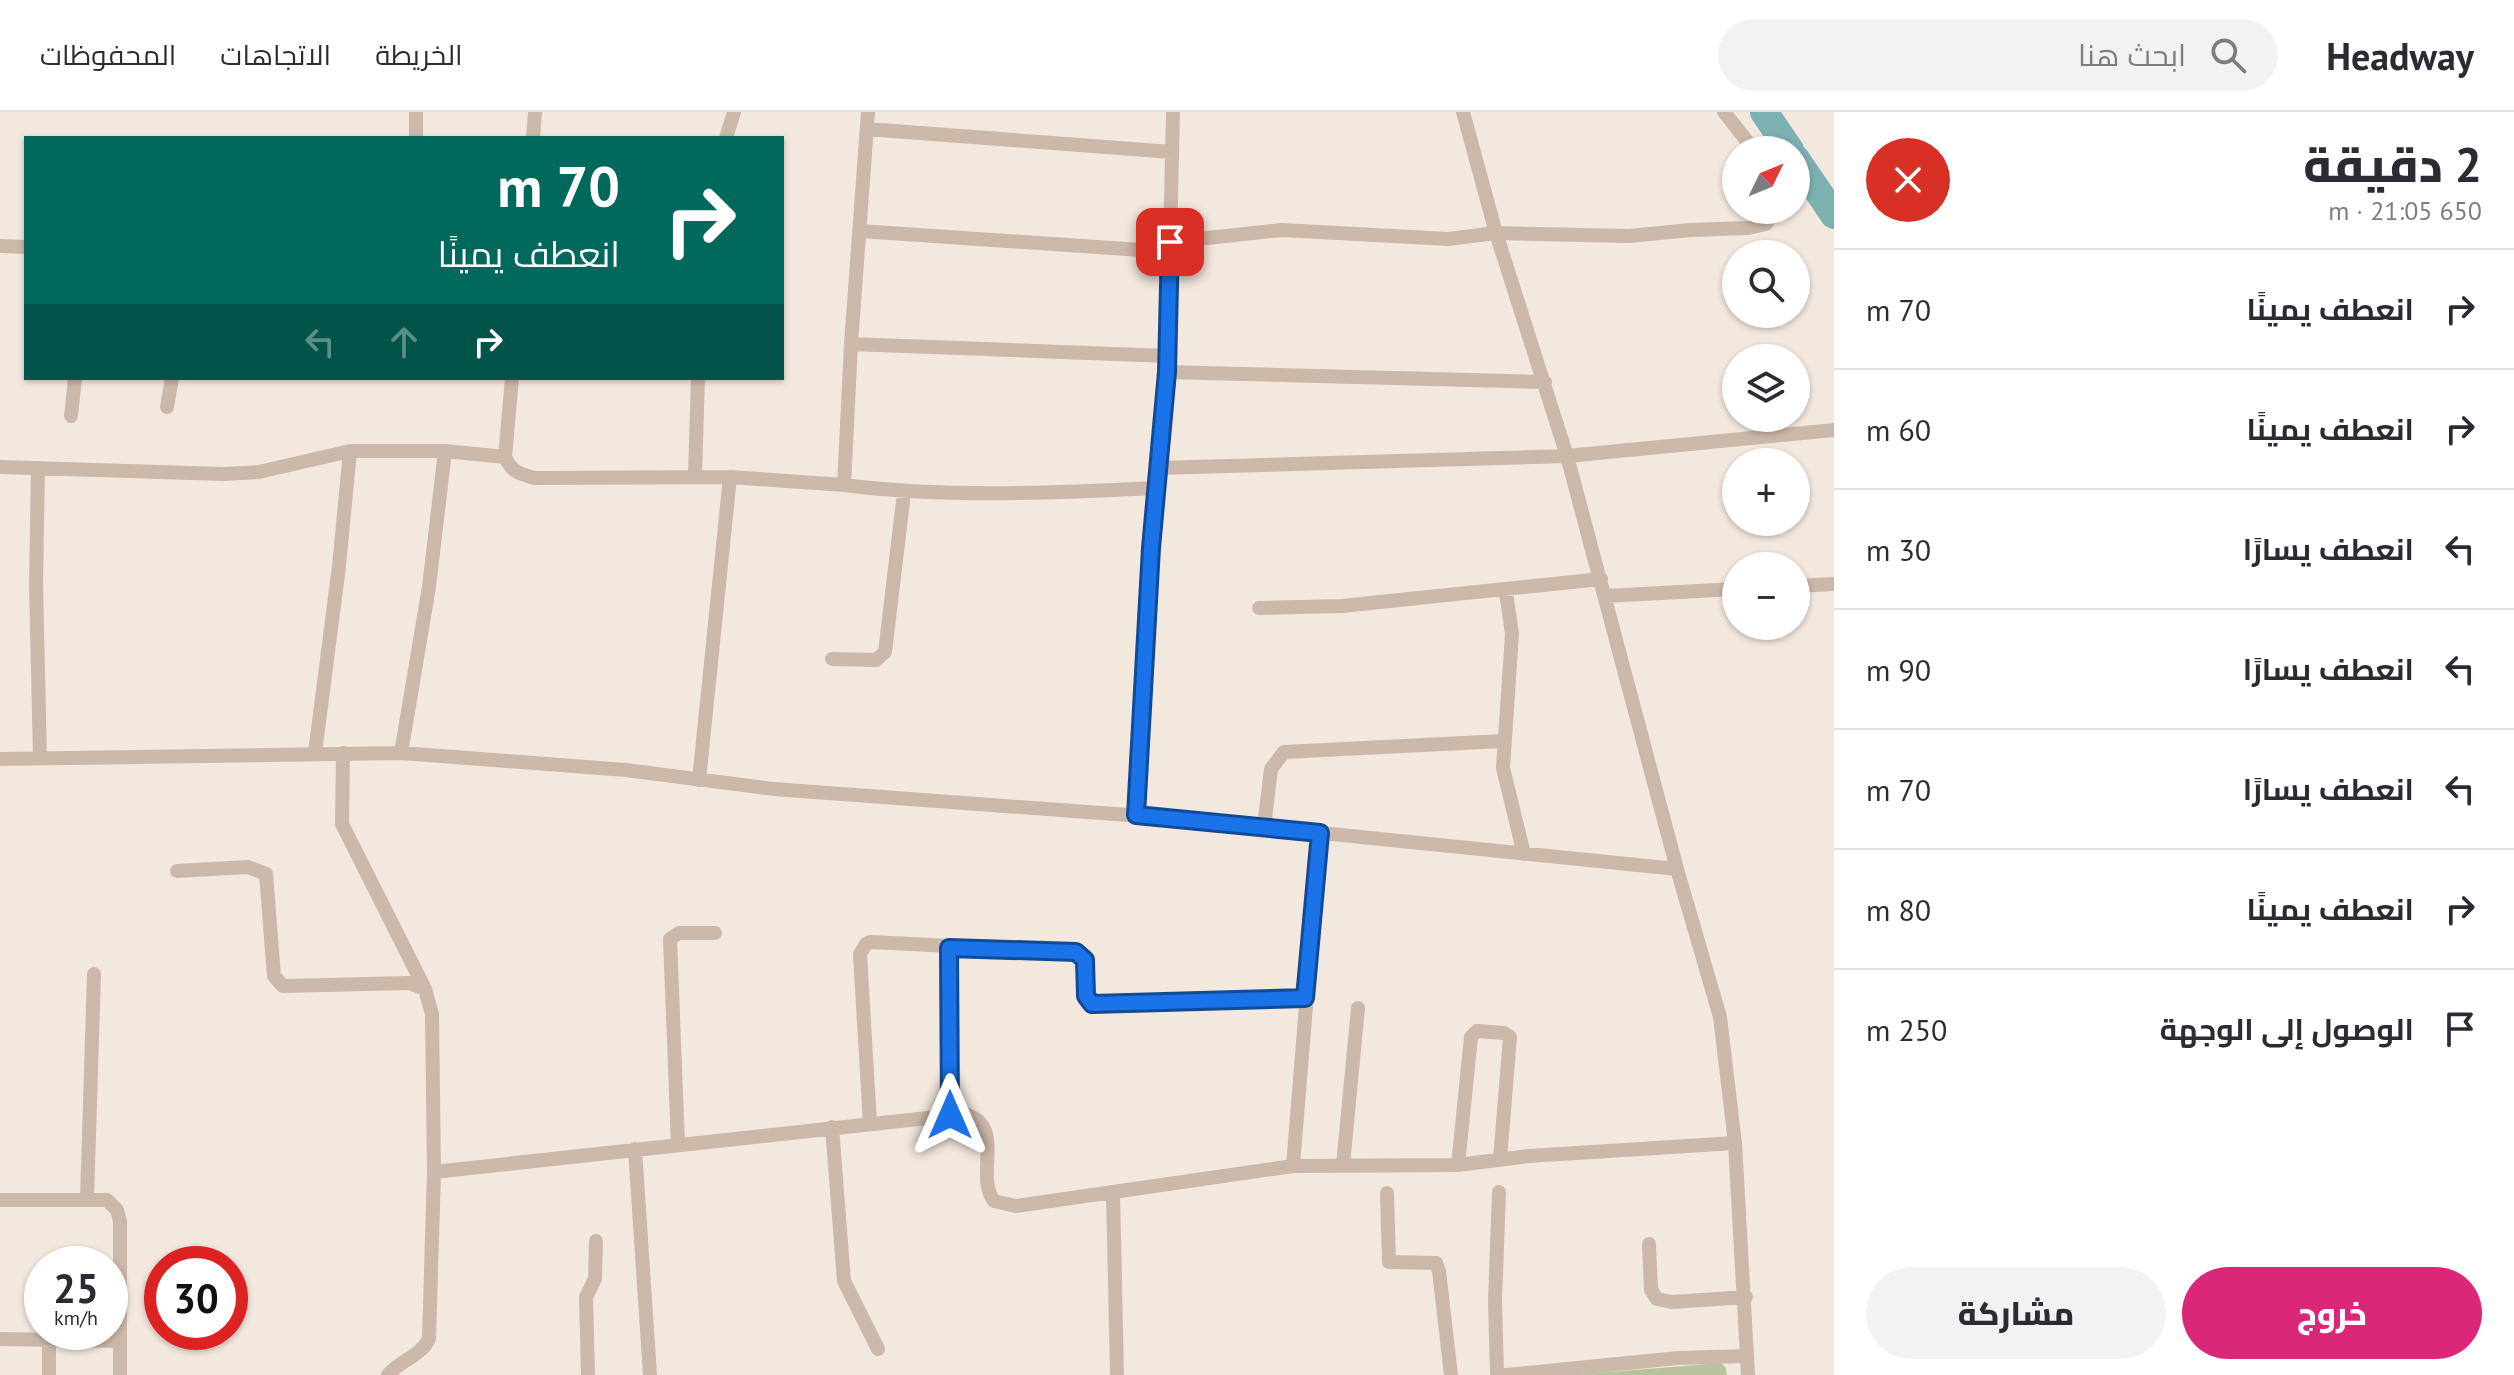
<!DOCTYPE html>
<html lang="ar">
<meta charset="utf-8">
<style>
body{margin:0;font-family:"PT Sans",Cairo,sans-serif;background:#f2f2f3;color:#2b2b33;direction:rtl;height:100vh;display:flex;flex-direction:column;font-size:30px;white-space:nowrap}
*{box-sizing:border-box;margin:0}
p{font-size:26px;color:#7c7c81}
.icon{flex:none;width:44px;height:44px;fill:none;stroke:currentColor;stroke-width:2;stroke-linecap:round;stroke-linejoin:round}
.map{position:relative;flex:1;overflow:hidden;direction:ltr}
.drawer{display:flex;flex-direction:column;background:#fff;width:680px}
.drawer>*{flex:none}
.guide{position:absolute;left:24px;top:24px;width:760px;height:244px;border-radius:0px;box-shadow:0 2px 6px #0004;direction:rtl;background:#00695c;color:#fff;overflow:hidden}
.needle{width:52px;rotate:47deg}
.buttons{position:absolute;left:1722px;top:24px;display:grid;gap:16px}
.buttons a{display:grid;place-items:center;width:88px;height:88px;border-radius:50%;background:#fff;box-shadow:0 2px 6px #0004;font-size:40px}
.speed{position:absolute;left:24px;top:1134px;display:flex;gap:16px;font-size:40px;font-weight:700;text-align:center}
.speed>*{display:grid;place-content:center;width:104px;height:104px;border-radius:50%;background:#fff;box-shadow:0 2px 6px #0004;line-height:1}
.speed small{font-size:20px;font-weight:400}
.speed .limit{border:12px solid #d22;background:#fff;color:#111}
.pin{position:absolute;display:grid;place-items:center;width:68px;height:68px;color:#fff;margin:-34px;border-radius:16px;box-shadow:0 4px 12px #0006}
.me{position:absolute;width:88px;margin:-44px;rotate:0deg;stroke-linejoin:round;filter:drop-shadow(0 0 6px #0008)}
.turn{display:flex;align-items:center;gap:28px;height:168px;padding:0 32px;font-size:36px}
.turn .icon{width:104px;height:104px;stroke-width:2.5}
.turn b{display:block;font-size:56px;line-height:68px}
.lanes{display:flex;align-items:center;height:76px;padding:0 32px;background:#0003;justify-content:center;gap:40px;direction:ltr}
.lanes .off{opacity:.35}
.round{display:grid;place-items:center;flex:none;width:84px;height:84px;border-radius:42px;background:#f2f2f3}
.headline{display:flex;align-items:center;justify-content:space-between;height:136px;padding:0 32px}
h1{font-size:48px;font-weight:800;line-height:60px}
.button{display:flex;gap:16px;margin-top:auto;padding:16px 32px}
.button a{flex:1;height:92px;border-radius:48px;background:#db2777;color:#fff;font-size:32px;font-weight:800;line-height:92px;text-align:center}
.button a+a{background:#f2f2f3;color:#2b2b33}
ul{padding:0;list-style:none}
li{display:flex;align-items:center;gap:24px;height:120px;padding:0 32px;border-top:2px solid #e1e1e2}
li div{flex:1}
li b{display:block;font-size:30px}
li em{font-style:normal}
header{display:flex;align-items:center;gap:48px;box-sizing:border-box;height:112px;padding:0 40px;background:#fff;border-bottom:2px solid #e1e1e2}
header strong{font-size:38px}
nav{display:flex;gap:44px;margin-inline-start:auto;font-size:28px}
.search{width:560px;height:72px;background:#f2f2f3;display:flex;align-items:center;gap:20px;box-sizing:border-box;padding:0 28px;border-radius:44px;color:#7c7c81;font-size:30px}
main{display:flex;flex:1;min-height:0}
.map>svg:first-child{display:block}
.green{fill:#b7c39d}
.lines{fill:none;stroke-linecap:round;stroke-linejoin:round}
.river{stroke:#7cb0b1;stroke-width:28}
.street{stroke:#ccb8a9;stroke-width:14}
.route-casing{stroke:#114b97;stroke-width:20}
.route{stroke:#1a73e8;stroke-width:14}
</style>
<header>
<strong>Headway</strong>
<div class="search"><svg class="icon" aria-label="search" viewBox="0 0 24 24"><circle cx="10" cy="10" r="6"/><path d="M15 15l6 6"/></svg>ابحث هنا</div>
<nav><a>الخريطة</a><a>الاتجاهات</a><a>المحفوظات</a></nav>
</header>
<main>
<section class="drawer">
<div class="headline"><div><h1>2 دقيقة</h1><p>650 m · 21:05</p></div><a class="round" style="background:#d93025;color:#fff"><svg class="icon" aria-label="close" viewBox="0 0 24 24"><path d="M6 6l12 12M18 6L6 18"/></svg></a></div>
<ul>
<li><svg class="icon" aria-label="right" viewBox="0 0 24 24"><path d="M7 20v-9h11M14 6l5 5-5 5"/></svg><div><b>انعطف يمينًا</b></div><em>70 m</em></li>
<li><svg class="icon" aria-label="right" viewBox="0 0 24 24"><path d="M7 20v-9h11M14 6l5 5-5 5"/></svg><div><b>انعطف يمينًا</b></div><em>60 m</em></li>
<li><svg class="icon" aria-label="left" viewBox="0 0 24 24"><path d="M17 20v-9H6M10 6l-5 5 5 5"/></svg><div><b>انعطف يسارًا</b></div><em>30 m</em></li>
<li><svg class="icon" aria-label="left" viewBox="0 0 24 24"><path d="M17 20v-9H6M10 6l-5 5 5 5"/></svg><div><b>انعطف يسارًا</b></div><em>90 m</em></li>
<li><svg class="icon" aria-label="left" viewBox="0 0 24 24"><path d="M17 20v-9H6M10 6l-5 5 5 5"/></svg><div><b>انعطف يسارًا</b></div><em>70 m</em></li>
<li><svg class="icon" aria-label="right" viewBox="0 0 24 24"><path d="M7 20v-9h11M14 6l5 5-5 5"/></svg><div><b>انعطف يمينًا</b></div><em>80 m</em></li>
<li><svg class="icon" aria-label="arrive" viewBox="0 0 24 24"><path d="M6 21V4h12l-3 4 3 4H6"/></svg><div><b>الوصول إلى الوجهة</b></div><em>250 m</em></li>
</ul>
<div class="button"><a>خروج</a><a>مشاركة</a></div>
</section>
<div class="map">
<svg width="1834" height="1263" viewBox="0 0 1834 1263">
<rect width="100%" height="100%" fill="#f3e8de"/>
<path class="green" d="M1721,1251L1726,1256L1727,1263H1573Z"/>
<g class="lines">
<path class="river" d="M1764,0L1790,38
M1796,47L1834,103"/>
<path class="street" d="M1463,0L1496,121L1567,344L1834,318
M1724,0L1754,38
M867,17L1172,40
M416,26V0
M533,26L535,0
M726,26L734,0
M860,119L1171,140
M1170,130L1282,118L1448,127L1496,121L1629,124L1691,118L1748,116L1766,112L1776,98
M0,134L26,135
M851,232L868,0
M1167,260L1545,270
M512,266L505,345C512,360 519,362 535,366L730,365
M167,295L172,266
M71,304L75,266
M445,339L505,345
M0,355L223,362L259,360L350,339
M38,356L36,472L40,646
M1158,356L1167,260L1173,0
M695,363L698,266
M844,373C947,386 1052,381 1155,376
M1796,474L1834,472
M1506,480L1512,522L1503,656L1524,742
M1605,484L1736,477
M1259,496L1342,494L1601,467
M832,547L876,548L885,540L904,381
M315,641L339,454L350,339H445L429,475L401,641
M343,641L342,712L425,877
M0,647L401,641L626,658L774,677L1183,707L1677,757L1720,905L1735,1031L1748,1263
M699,668L730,365L844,373L851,232L1167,244
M1136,703L1158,356L1567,344L1677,757
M1264,715L1271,657L1284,640L1503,629
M177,759L248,755L266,762L274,864L283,874L409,871L425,877L432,902L434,1060
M949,836L950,1003
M870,1012L860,842L866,832L870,830L1076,840L1085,848L1086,884L1092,892L1305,886
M832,1015L844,1169L878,1237
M678,1032L670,827L679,821H715
M635,1037L650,1263
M1343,1053L1358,896
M1458,1053L1471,925L1477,919L1504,921L1510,925L1500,1047
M1293,1054L1320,721
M1387,1081L1389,1150L1436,1151L1439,1159L1451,1263
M0,1088H107L117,1098L120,1109V1263
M87,1088L94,862
M1649,1132L1651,1178L1657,1187L1672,1190L1746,1185
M0,1227L120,1229
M49,1228V1263
M388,1263C400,1248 420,1245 429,1227L434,1060L964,1002C1007,1013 974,1063 994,1089L1016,1094L1113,1080
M588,1263L586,1185L595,1167L596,1129
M1117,1263L1113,1080L1293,1054L1458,1053L1529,1044L1735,1031
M1497,1263L1495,1189L1499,1080
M1506,1263L1678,1246L1747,1244"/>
</g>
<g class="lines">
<defs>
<path id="route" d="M950,1003L949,836L1076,840L1085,848L1086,884L1092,892L1305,886L1320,721L1136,703L1151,436L1167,260L1170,130"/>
</defs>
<use href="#route" class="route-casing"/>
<use href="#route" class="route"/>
</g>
</svg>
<div class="buttons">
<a><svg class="needle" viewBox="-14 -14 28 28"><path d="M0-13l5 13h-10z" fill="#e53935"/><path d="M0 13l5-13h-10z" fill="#7c7c81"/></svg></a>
<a><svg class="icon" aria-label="search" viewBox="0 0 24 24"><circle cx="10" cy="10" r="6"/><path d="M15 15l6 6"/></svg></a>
<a><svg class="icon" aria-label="layers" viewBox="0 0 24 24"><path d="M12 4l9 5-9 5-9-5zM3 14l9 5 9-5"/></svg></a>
<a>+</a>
<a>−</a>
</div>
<div class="speed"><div>25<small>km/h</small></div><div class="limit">30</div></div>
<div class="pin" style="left:1170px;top:130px;background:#d93025"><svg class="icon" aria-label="arrive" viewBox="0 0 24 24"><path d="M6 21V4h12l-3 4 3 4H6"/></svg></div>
<svg class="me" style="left:950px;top:1003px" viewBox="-20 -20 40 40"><path d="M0-17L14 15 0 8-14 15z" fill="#1a73e8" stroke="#fff" stroke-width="4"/></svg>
<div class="guide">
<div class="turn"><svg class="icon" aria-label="right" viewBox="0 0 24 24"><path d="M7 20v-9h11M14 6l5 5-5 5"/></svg><div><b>70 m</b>انعطف يمينًا</div></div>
<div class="lanes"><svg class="icon off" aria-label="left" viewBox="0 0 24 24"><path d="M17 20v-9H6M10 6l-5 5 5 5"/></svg><svg class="icon off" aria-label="ahead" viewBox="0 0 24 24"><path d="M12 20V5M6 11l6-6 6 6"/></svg><svg class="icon" aria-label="right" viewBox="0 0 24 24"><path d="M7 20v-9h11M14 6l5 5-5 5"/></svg></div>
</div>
</div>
</main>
